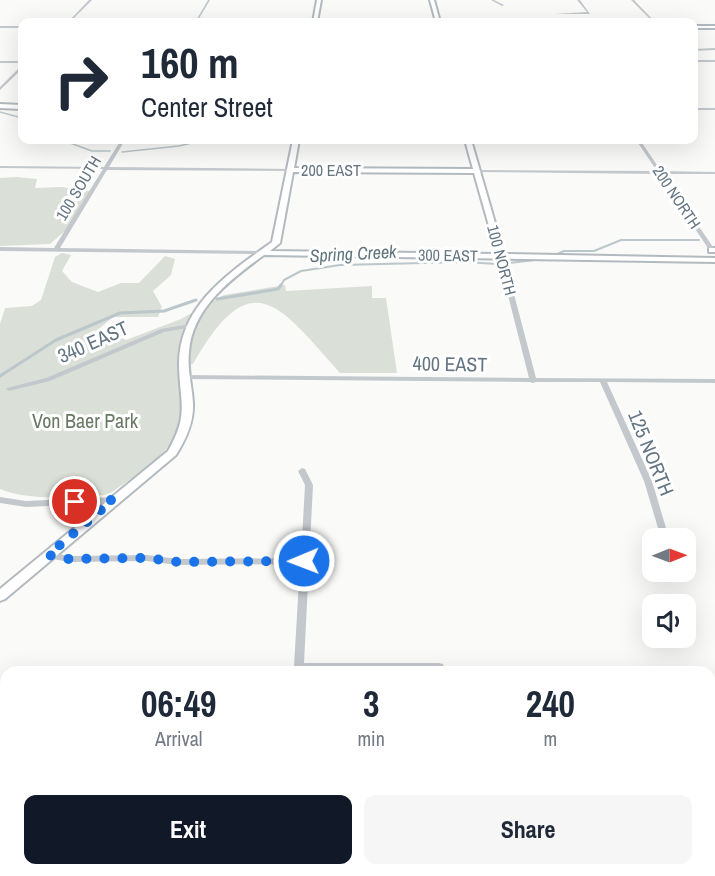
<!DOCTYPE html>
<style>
body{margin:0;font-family:"Archivo Narrow",sans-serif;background:#f6f6f7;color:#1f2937;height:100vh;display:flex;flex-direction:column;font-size:22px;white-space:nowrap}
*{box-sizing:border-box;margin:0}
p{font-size:20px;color:#747a83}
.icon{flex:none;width:33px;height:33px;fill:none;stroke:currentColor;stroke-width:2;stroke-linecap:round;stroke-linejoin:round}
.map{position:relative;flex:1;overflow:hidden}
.details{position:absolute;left:0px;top:666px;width:716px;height:210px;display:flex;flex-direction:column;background:#fff;border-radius:18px 18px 0 0;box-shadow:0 6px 24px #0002}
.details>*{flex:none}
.top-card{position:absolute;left:18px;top:18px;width:680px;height:126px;border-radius:12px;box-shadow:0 6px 24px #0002;background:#fff;color:#1f2937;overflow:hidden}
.needle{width:39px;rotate:89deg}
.fabs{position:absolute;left:642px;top:528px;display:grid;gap:12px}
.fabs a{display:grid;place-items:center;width:54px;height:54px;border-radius:12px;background:#fff;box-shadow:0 6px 24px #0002;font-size:30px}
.pin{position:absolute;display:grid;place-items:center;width:51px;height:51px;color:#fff;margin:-26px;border:3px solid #fff;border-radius:50%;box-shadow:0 2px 6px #0007}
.me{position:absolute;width:66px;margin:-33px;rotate:269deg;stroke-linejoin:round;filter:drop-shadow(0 0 4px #0008)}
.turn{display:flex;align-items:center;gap:21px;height:126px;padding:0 24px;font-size:27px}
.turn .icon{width:78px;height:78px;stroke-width:2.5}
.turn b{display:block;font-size:42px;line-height:51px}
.eta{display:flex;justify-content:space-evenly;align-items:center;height:102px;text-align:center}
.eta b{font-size:36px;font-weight:700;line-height:42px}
.button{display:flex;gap:12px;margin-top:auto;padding:12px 24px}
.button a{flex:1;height:69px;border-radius:12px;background:#111827;color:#fff;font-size:24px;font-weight:700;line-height:69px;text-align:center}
.button a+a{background:#f6f6f7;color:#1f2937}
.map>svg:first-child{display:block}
.green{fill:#dadfd7}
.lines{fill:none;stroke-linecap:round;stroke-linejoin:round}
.stream-far2{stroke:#bbc7cb;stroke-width:1.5}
.stream-far1{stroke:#bbc7cb;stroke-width:2}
.stream{stroke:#bbc7cb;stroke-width:3}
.secondary-casing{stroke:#b3babf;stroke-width:4}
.street{fill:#c3c8cc;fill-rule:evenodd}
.secondary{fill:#fff;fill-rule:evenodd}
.route{stroke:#1a73e8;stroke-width:10;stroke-dasharray:0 18}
.labels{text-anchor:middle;stroke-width:6;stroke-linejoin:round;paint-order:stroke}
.far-street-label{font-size:16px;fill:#657683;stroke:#fff}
.far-water-label{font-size:18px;font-style:italic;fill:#60757c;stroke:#fff}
.street-label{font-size:20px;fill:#657683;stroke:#fff}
.park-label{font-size:20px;fill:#687a64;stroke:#fff}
</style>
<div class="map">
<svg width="715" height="876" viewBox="0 0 715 876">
<rect width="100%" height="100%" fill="#fafaf8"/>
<path class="green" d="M16,177L37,179L35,188L62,187L90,191L66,230L50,244L0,246V178Z
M62,253L71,255L62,271L72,282L98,292L121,283H139L165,256L175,259L171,275L153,291L162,307L158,317H113L100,328L126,340L181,319L224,295L285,285L286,291L372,286V298H386L397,373H340C280,306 252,260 193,364L177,367C179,382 183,399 182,414C178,452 140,472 112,492L105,495C70,496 33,502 0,489V324L5,308L32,306L41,300L55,257Z"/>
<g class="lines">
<path class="stream-far2" d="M0,112L22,118
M62,140L92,151H110
M122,152L179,146L204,140"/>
<path class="stream-far1" d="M555,255L564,251H594L621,240H699
M509,263L544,259
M280,287L284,280L301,271L340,265L465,262L497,264"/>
<path class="stream" d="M217,299L278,289L281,285
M0,376L56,340L120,313L164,311L196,300"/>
<defs>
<path id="secondary" d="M317,0H321L317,22H313Z
M430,0H434L440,22H436Z
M693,26H715V28H693Z
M0,104L22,105V109L0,108Z
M293,140H299L294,168L473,169L465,140H471L504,254L715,258V262L264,255C231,279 192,308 189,352C187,369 192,386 193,403C194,422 186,439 176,455L5,599L0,601V589L168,451C189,414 180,404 179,366C178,306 229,273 272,242ZM293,172L474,173L497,254L270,251L280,243Z
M709,248H715V252H709Z"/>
</defs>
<use href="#secondary" class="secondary-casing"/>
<path class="street" d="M89,0H92L70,22H68Z
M208,0H210L197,22H195Z
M491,0H494L504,5L502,6Z
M577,0H580L590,14H554L587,12Z
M631,0H634L655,22H653Z
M0,26H22V28H0Z
M715,48V50L693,51V49Z
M693,60H715V62H693Z
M0,61H22V63H0Z
M21,66H22V69L0,90V87Z
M693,108H715V110H693Z
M121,140H125L109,167L290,169L292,170L290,171L107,170L60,248L262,251L265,253L264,254L0,251V247L54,248L103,169L0,168V166L104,167Z
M636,140H640L661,171L715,172V174H663L715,250L714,251H710L658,174L478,172L476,171L478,170L657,171Z
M501,254L504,256L536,378L715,379V383L607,382L652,481L669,538H661L644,481L600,382H536L533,383L530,382L184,379L181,377L184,375L529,378L498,256Z
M191,324L193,325V327L164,332L50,381L9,391L6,389L7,388L46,378L161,329Z
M302,468L305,469L313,485L304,663H439L443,664L444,667L443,670L439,671L290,672L294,666L300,564L178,565L147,561L69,562L48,558L45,557L44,555L45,553L48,552L69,556L147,555L178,559L301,558L305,485L298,471Z
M0,497L26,501L113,497L116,498L117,500L116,502L113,503L26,507L0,503Z
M0,686L6,687V695L0,694Z
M0,847H6V859H0Z
M6,866V870H16L14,876H2Z"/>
<use href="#secondary" class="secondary"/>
</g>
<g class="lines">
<path class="route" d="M75,502L113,500L48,555L69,559L147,558L178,562L304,561"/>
</g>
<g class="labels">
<g class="far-street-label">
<text x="331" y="176">200 EAST</text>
<text transform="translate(78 188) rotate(-59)" y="6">100 SOUTH</text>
<text transform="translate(677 197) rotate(56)" y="6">200 NORTH</text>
<text transform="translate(448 255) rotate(1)" y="6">300 EAST</text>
<text transform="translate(502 260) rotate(75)" y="6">100 NORTH</text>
</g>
<g class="far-water-label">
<text transform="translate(353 254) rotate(-3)" y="6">Spring Creek</text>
</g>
<g class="street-label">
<text transform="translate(93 342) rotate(-24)" y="7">340 EAST</text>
<text transform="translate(450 364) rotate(1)" y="7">400 EAST</text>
<text transform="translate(651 453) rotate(68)" y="7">125 NORTH</text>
</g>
<g class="park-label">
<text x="85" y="428">Von Baer Park</text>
</g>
</g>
</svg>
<div class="fabs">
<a><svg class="needle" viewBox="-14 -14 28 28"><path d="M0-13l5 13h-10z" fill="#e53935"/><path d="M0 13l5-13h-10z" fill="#747a83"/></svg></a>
<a><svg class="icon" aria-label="sound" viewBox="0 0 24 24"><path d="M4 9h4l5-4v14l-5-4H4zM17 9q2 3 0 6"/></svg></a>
</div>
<div class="pin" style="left:75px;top:502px;background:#d93025"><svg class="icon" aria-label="arrive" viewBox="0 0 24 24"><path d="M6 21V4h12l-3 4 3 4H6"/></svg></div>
<svg class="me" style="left:304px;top:561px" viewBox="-20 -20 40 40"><circle r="17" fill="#1a73e8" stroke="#fff" stroke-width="3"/><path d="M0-11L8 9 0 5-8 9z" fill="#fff"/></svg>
<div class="top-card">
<div class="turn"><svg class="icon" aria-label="right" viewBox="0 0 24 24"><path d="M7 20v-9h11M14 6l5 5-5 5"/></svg><div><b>160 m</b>Center Street</div></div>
</div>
<section class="details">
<div class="eta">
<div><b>06:49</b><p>Arrival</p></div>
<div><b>3</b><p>min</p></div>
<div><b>240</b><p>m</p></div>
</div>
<div class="button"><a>Exit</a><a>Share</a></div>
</section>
</div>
